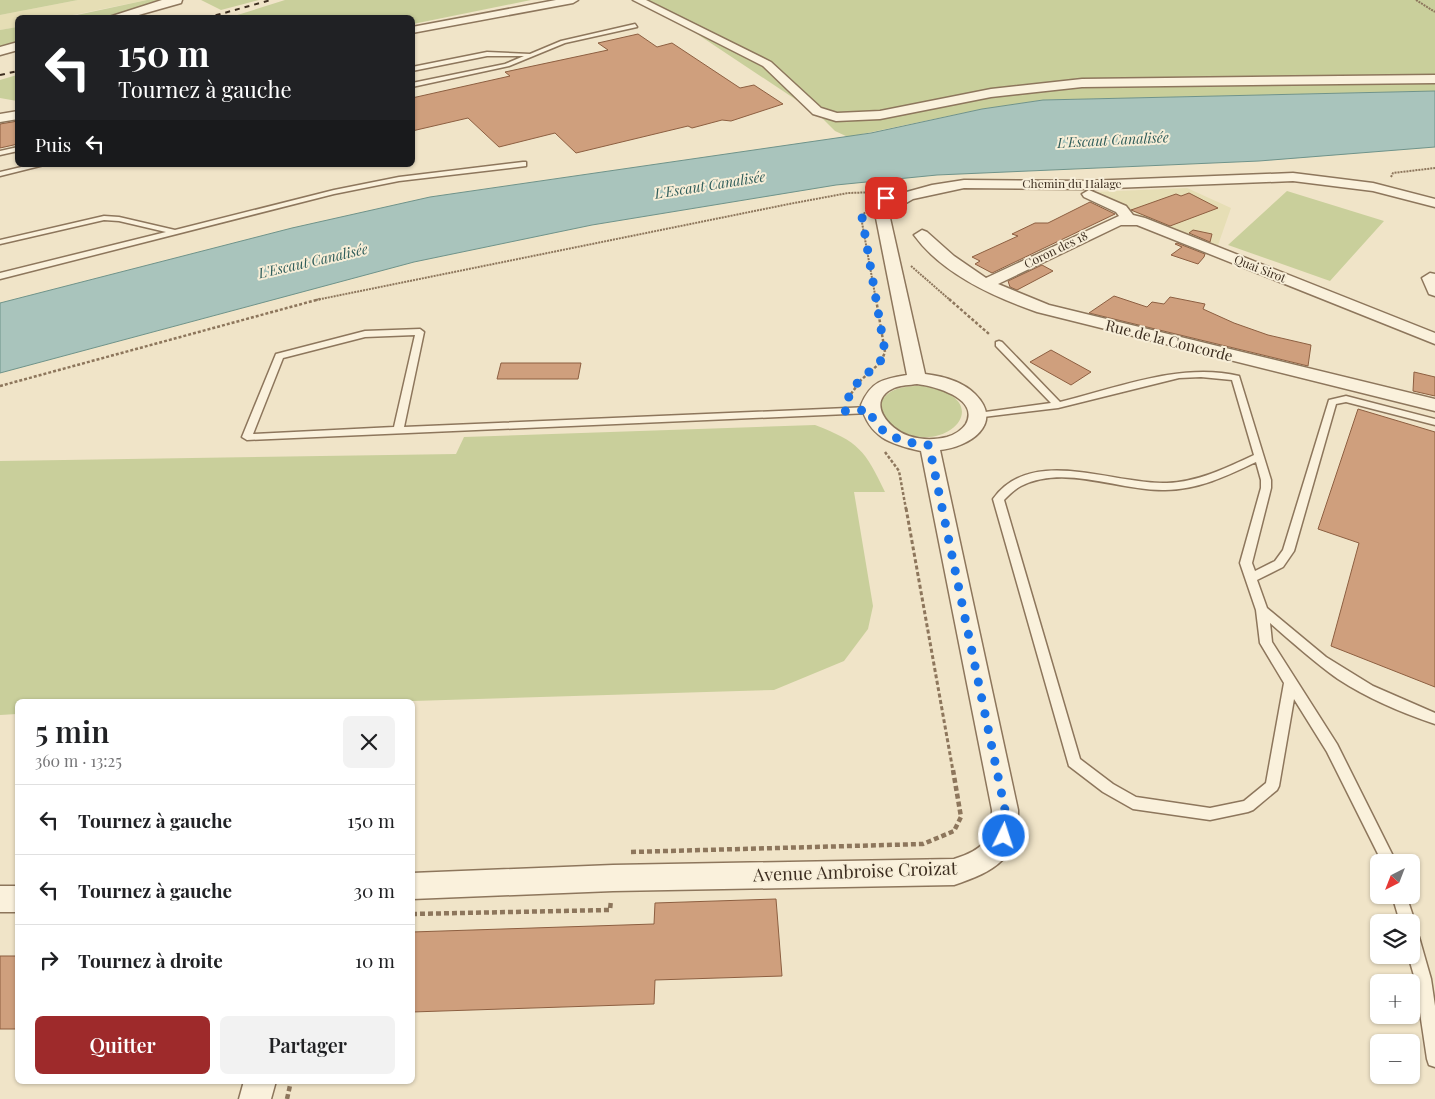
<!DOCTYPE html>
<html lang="fr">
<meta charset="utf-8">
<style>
body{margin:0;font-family:"Playfair Display",serif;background:#f2f2f2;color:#202124;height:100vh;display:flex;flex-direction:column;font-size:19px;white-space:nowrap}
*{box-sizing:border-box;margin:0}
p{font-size:16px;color:#757577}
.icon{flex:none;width:28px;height:28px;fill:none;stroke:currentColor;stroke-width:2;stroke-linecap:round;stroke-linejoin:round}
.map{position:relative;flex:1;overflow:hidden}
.sheet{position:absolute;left:15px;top:699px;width:400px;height:385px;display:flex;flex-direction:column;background:#fff;border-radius:8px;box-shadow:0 1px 4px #0004}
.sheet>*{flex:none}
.banner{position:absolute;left:15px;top:15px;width:400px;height:152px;border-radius:8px;box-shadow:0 1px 4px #0004;background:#202124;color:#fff;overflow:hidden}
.needle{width:32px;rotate:222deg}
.fabs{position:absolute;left:1370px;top:854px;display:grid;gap:10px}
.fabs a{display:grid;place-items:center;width:50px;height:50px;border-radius:8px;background:#fff;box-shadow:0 1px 4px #0004;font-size:25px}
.pin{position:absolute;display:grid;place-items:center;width:42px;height:42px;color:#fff;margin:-21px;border-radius:10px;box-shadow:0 2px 8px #0006}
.me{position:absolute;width:55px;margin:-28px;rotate:4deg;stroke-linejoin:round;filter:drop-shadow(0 0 4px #0008)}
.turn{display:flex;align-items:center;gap:18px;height:105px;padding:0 20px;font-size:22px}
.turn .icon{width:65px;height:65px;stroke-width:2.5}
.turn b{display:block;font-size:35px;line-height:42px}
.then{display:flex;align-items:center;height:48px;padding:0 20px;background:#0003;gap:10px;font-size:19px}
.round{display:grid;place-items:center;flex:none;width:52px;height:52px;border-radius:8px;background:#f2f2f2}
.overview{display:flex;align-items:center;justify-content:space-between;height:85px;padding:0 20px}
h1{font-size:30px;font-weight:600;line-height:38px}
.primary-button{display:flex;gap:10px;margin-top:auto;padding:10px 20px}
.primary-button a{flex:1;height:58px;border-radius:8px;background:#9e2a2b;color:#fff;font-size:20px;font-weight:600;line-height:58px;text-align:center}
.primary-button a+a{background:#f2f2f2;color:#202124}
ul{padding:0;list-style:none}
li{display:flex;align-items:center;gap:15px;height:70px;padding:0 20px;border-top:1px solid #e0e0e0}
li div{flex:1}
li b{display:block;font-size:19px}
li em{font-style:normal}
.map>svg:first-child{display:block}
.farmland{fill:#e6deb5}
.green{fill:#c9cf9b}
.water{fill:#a9c4bc;stroke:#6f938a}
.building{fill:#cf9f7d;stroke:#8d5f41}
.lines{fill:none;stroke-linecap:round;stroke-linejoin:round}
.service-casing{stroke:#8d765c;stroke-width:3}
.minor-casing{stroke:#8d765c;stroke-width:3}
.tertiary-casing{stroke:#8d765c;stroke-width:3}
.path-far3{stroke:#8d765c;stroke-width:2;stroke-dasharray:2 1;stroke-linecap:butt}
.path-far2{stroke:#8d765c;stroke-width:2.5;stroke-dasharray:3 2;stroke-linecap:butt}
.path-far1{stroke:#8d765c;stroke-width:3;stroke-dasharray:4 2.5;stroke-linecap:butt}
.path{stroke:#8d765c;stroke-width:4.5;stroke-dasharray:5 3;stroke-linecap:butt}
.service{fill:#faf1dc;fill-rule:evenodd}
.minor{fill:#faf1dc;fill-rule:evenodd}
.tertiary{fill:#faf1dc;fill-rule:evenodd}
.rail{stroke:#3d2e20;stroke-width:2;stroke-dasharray:5 5;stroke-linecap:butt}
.route{stroke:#1a73e8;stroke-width:9;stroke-dasharray:0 16.2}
.labels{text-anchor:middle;stroke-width:4;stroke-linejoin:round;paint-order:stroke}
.far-street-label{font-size:12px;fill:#3d2e20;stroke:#f7eed8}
.far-water-label{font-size:14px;font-style:italic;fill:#2f5d5a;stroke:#f7eed8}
.street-label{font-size:15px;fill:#3d2e20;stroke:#f7eed8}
.near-street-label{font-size:18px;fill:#3d2e20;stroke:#f7eed8}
</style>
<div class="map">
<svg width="1435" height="1099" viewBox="0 0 1435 1099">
<rect width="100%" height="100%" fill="#f0e4c8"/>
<path class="farmland" d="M78,0H147L63,17L18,18L17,27L0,30V15Z
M1187,188L1231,208L1217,248L1155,223L1095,192Z"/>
<path class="green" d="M0,0H78L0,15Z
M147,0H166L104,17L63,18Z
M201,0H259L221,10Z
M285,0H531L413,24L412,18L231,17Z
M646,0H1435V91L1043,100L982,109L848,137L835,131L819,115Z
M17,27V43L0,48V30Z
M17,75V101L0,98V80Z
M1287,191L1384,221L1330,281L1228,245Z
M921,386C1003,397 945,462 893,427C886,421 880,414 880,404C887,388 905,386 921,386Z
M815,425C859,442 865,450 885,492H854L873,606L868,629L844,661L774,690L413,701H18L17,714L0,715V461L456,454L464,437Z"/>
<path class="water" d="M1435,91V147L1259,161L937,175L836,185L592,225L414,262L0,373V303L292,228L430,197L871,133L982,109L1043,100Z"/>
<path class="building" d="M638,34L657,47L672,43L740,88L754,85L783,104L731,121L722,120L692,128L688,126L576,153L555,133L499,147L468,118L412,131V98L510,76L505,72L608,50L598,43Z
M18,121V144L0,148V124Z
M1189,193L1218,208L1170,226L1131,210L1176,194L1181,196Z
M1090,202L1115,214L992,273L975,264L980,261L972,257L1018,236L1012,234L1035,223H1048Z
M1193,230L1212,234L1210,242L1189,233Z
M1177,243L1205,254L1204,257L1198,264L1171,255L1182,247L1175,244Z
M1042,265L1053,271L1017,290L1010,287L1008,281Z
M1114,296L1147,307L1152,302L1164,304L1170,297L1205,304L1203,309L1234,323L1268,335L1311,345L1308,366L1089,313Z
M1051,350L1091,372L1071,385L1030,362Z
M501,363H581L578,379H497Z
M1414,372L1435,377V396L1413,391Z
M1358,409L1435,432V687L1331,646L1359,543L1318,529Z
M776,899L782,976L655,980L654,1004L412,1012V932L654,924L655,903Z
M0,956H18V1029H0Z"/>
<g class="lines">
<defs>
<path id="service" d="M635,24L637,27L565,43L509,66L412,87V83L505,64L524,56H487L412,71V67L487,52L530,54L561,41Z
M18,147V151L0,155V151Z
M523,162H526V166L399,181L334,194L0,279V273L166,232L119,221L104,220L0,244V240L104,216L119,217L175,230L334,190L399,177Z
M30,165H44L0,176V172Z
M420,329L424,332L404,427L870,407L875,410L870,413L247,440L242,437L276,354L365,331ZM415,335L394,427L253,434L283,358L365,337Z
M999,341L1002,342L1060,402C1117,388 1181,362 1239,376L1271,480V488L1252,563L1255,571L1275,561L1283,550L1329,400L1346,396L1435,419V425L1346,402L1336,404L1294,551L1283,567L1257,580L1267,608L1326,657L1373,686L1435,713V724C1402,713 1367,698 1338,679C1314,662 1292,642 1270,623L1272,642L1337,744L1396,862H1382L1327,752L1294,699L1279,786L1277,790L1253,810L1248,812L1210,820L1133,809L1103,792L1069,766L993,499C1031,445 1114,485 1167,483C1198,482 1226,468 1254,455L1232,380L1201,377L1179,378L1058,408L975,418L973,416L978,413L1051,403L996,346V342ZM1256,462L1261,480V488L1240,563L1256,610L1260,643L1284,683L1266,783L1244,801L1210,808L1136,797L1113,784L1080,759L1004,500C1009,495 1015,489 1021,486C1066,464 1118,491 1165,490C1197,490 1227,476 1256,462Z
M1392,895H1406L1415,922L1412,927L1411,922H1400Z
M1411,930L1416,932L1419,937L1431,979L1435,1006V1067L1429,1065L1427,1059L1415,979L1408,955H1411Z"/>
<path id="minor" d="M556,0H578L573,3L412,33V27Z
M633,0H646L771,62L821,108L837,113L880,111L991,89L1082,79L1435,75V83L1082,87L991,97L880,119L836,121L813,114L763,66Z
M18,111V119L0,122V114Z
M1293,173L1373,183L1435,199V207L1373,191L1293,181L1087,189L964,188L913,199L894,210L890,218L925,374C942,376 962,381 975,394C1005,424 969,447 940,450L1018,810C1019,858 996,871 954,885L613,891L412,899V873L613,865L954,859C983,850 992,840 992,810L921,451C890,444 869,437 861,405C871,381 883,379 907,375L876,218L883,204L903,193L932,185L964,180L1087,181ZM917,384C934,386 980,398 966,424C962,430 954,435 947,437C935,440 921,440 909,436C888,429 865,401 894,388C901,385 910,385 917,384Z
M1089,190L1126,206L1133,215L1145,218L1435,333V344L1137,225H1121L998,284L1049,305L1435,399V411L1037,312C994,297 942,274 914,235L922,230L927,232L954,256L986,278L1119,216L1116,212L1084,197L1082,194Z
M1430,273L1435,274V296L1429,294L1422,278Z
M0,886H18V912H0Z
M244,1081H276L271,1099H239Z"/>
<path id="tertiary" d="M162,0H182L181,3L128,18H106Z
M18,42V50L0,55V47Z"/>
</defs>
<use href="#service" class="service-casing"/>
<use href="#minor" class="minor-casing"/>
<use href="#tertiary" class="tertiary-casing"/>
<path class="path-far3" d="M1416,0L1435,12
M1391,177L1393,173L1435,168
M867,210L861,217L876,300
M911,266L950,300
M316,300L789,204L848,193L879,192"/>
<path class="path-far2" d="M949,299L989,334
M0,386L320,299
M848,398L861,380L881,362L885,352L876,299
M885,452L899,471L906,509"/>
<path class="path-far1" d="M906,508L953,771"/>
<path class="path" d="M631,852L923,844L954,831L961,817L953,770
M412,914L610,910L611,900
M287,1099L291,1081"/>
<use href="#service" class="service"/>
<use href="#minor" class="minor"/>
<use href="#tertiary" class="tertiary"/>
<path class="rail" d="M206,18L271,0
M0,75L18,71"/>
</g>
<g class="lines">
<path class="route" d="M886,198L866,210L862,217L885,352C880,366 871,369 861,379C852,388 847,399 844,411L870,410C875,435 907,444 929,445L1005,810L1004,836"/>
</g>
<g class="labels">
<g class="far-street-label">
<text x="1072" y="188">Chemin du Halage</text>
<text transform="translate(1056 250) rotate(-26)" y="4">Coron des 18</text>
<text transform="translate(1260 269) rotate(22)" y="4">Quai Sirot</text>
</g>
<g class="far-water-label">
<text transform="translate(1113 140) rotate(-3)" y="5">L'Escaut Canalisée</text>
<text transform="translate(710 185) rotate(-9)" y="5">L'Escaut Canalisée</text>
<text transform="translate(313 261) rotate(-13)" y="5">L'Escaut Canalisée</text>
</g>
<g class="street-label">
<text transform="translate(1169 341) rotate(14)" y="5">Rue de la Concorde</text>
</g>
<g class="near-street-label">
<text transform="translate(855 872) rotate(-2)" y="6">Avenue Ambroise Croizat</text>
</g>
</g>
</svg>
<div class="fabs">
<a><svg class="needle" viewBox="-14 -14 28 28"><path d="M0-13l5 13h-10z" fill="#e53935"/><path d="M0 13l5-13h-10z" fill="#757577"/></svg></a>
<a><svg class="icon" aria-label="layers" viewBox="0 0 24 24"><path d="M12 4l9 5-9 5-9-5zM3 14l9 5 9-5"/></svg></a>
<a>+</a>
<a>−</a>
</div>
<div class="pin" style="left:886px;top:198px;background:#d93025"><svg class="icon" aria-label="arrive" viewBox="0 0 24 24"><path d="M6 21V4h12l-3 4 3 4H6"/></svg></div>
<svg class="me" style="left:1004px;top:836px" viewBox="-20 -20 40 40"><circle r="17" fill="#1a73e8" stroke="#fff" stroke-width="3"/><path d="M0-11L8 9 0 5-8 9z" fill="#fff"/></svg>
<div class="banner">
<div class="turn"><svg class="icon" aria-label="left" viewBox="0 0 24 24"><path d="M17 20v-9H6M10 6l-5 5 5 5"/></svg><div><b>150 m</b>Tournez à gauche</div></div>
<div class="then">Puis<svg class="icon" aria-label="left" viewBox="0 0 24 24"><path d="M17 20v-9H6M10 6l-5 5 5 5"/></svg></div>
</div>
<section class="sheet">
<div class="overview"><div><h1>5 min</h1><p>360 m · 13:25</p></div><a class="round"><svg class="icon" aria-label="close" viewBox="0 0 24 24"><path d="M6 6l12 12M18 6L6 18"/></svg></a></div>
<ul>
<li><svg class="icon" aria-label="left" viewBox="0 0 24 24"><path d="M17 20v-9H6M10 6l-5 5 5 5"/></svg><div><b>Tournez à gauche</b></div><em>150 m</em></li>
<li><svg class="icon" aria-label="left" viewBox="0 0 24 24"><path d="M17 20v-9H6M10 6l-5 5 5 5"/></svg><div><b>Tournez à gauche</b></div><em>30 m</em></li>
<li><svg class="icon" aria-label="right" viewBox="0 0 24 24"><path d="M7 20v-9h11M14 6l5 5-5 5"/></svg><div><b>Tournez à droite</b></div><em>10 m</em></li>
</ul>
<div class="primary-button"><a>Quitter</a><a>Partager</a></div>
</section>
</div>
